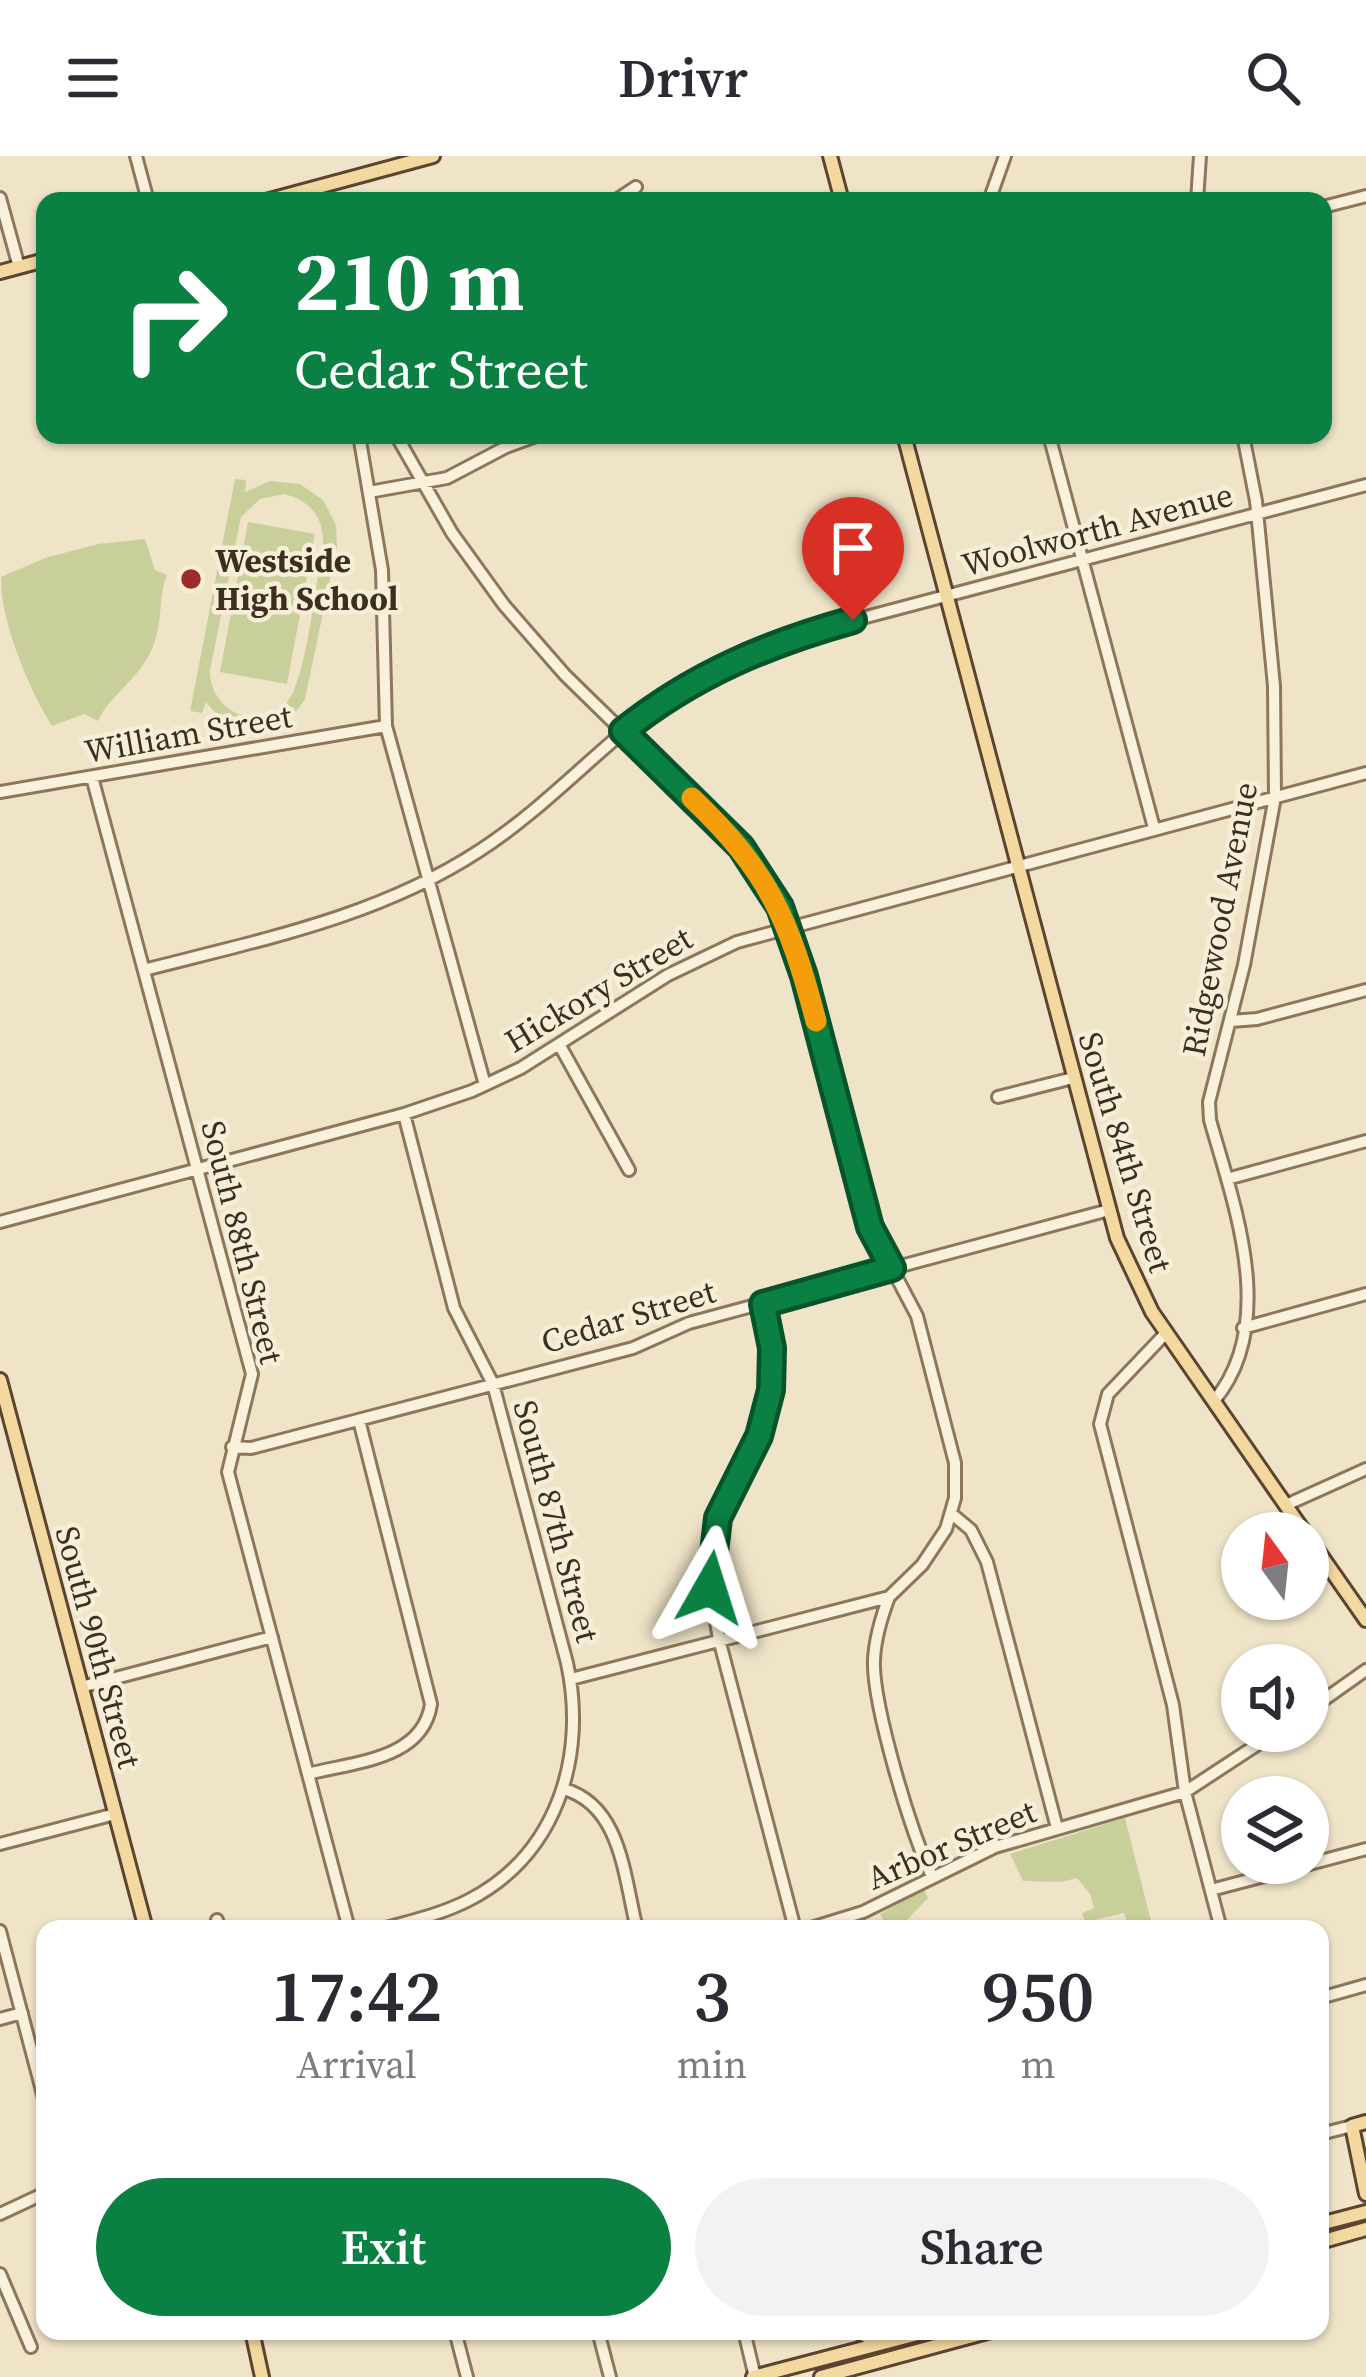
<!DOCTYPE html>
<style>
body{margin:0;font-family:"Source Serif 4",serif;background:#f2f2f3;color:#2b2b33;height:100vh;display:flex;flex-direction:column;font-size:45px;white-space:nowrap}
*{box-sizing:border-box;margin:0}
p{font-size:39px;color:#7c7c81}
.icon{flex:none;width:66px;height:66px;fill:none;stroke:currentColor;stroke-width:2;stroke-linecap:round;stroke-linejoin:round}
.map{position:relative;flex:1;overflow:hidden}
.sheet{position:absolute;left:36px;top:1764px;width:1293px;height:420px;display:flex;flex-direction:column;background:#fff;border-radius:24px;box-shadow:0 3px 9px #0004}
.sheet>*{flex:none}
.hud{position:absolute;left:36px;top:36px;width:1296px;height:252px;border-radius:24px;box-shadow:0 3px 9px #0004;background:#0b8043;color:#fff;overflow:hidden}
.needle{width:78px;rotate:345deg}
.controls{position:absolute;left:1221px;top:1356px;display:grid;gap:24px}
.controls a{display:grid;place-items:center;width:108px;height:108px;border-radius:50%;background:#fff;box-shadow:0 3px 9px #0004;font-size:60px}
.pin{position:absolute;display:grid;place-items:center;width:102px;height:102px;color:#fff;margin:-123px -51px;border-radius:50% 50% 50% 0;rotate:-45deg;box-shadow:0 0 12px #0007}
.pin .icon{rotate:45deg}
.me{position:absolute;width:132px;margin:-66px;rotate:6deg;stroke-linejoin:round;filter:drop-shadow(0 0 9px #0008)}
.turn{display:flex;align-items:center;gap:42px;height:252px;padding:0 60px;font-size:54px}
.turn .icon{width:156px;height:156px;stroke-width:2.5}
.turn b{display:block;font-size:84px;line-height:102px}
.eta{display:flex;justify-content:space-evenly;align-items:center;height:204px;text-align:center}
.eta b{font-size:72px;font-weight:600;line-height:84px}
.primary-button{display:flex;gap:24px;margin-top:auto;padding:24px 60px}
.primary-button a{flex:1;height:138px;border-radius:72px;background:#0b8043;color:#fff;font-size:48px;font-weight:600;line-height:138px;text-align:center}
.primary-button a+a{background:#f2f2f3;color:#2b2b33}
header{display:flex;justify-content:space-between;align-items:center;height:156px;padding:0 60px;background:#fff;font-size:54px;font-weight:600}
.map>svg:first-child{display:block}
.green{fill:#c9cf9b;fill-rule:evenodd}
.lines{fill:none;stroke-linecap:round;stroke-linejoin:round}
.minor-casing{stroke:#8d765c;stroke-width:16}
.major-casing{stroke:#5b4430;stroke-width:18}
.minor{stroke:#faf1dc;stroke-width:10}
.major{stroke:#f3d9a0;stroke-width:12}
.route-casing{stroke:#07532c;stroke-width:30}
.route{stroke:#0b8043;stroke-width:21}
.slow{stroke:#f59e0b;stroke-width:21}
.poi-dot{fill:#9e2a2b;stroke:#f7eed8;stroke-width:4.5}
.labels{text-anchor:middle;stroke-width:9;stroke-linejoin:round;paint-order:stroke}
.street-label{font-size:33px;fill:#3d2e20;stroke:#f7eed8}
.poi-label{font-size:33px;font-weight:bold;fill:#3d2e20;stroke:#f7eed8;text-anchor:start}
</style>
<header><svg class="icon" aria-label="menu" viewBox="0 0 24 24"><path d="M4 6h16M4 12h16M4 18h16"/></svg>Drivr<svg class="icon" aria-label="search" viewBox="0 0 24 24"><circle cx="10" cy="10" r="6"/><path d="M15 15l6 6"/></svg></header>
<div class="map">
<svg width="1366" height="2221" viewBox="0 0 1366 2221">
<rect width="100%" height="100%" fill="#f0e4c8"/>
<path class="green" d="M235,323L246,324L245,336L270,325L300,328L323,344L336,369L337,390L305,543C281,583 232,581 206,546L202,557L190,555ZM284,338C309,344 324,361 323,388C316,426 308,504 293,536C271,583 209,560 210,514L241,361L260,343Z
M248,366L315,378L287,528L220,516Z
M145,383L155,414L167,419C158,438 164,468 151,495C137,525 109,540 98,565L84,558L52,570C29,533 0,465 1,421L45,402L98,388Z
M1125,1662L1153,1773H1129L1124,1757L1085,1766L1082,1757L1094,1752L1090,1738L1077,1722L1061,1726L1023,1725L1010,1698Z
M924,1733L928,1742L907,1764L887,1770L880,1758Z"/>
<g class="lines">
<defs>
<path id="minor" d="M136,0L148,45
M0,42L19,111
M615,45L636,31
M989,45L1005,0
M1197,45L1200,0
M1323,51L1366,40
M359,279L382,414L386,570L485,929
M396,279L452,377L504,449L565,519L741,691L769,730L788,771L870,1071L917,1160L955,1307V1342L946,1373L922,1409L889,1441L571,1523
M1049,279L1154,672
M369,336L447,322L506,291L539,279
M92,621L252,1218L228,1316L349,1773
M0,636L386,570
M144,814C260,784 378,761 479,695C541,655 591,600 649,555C698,517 754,493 813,475L1366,329
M1231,865L1257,863L1366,834
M559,888L629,1014
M998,941L1073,922
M1227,1023L1366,985
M0,1066L404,958L472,935L521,912L668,819L737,786L1366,617
M763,1148L772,1193L771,1234L759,1279L719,1362L710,1432L719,1483L795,1773
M1243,1172L1366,1138
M1166,1177L1108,1238L1100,1268L1173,1549L1185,1636L1221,1773
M1214,1245C1279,1167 1234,1049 1210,964L1209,946L1244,809L1275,641L1274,530L1256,345L1243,279
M232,1291L251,1292L633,1192L689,1167L1109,1054
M1286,1349L1366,1313
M952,1358L971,1374L987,1406L1057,1672
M889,1441C881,1462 875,1482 874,1504C872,1546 912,1682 932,1720
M81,1531L272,1481
M1308,1555L1366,1514
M308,1618C353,1606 423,1604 431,1548L359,1264
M564,1633C622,1650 624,1722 637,1773
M0,1688L115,1658
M1211,1734L1366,1693
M217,1764L220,1773
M382,1773C411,1765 442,1758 469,1744C558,1698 587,1599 567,1507L493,1228L454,1152L404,958
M808,1773L863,1756L995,1691L1185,1636L1278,1575
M0,1775L45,1946
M1320,1842L1366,1829
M0,1863L22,1857
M1320,1978L1352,1970
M0,2058L45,2037
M0,2118L31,2191
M455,2175L467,2221
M598,2175L610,2221
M744,2175L755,2221"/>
<path id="major" d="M830,0L842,45
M266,45L433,0
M0,116L45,104
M904,279L1117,1082L1152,1156L1305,1377
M0,1224L146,1773
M1308,1381L1366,1464
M1366,1966L1352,1970L1366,2038
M1320,2068L1366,2056
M1320,2086L1366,2073
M252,2175L262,2221
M858,2175L879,2188
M753,2221L929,2175
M821,2221L991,2175"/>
</defs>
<use href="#minor" class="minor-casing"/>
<use href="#major" class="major-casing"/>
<use href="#minor" class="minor"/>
<use href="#major" class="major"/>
</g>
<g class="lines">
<defs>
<path id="route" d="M710,1432L718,1362L759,1280L771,1234L772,1192L763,1148L892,1112L870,1071L804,820L780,751L741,691L623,575C693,519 767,488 853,464"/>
</defs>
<use href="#route" class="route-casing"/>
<use href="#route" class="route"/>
<path class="slow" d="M692,642C769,716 789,763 816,865"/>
</g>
<circle class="poi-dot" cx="191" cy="423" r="12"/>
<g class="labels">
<g class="street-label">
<text transform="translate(1097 373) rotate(-15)" y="12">Woolworth Avenue</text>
<text transform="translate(188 577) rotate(-10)" y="12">William Street</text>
<text transform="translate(1219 763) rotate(-79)" y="12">Ridgewood Avenue</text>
<text transform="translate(598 833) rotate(-31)" y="12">Hickory Street</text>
<text transform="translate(1126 996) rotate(73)" y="12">South 84th Street</text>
<text transform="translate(243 1086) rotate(76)" y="12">South 88th Street</text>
<text transform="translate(628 1160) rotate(-17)" y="12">Cedar Street</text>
<text transform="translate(557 1365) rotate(75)" y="12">South 87th Street</text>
<text transform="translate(99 1491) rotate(75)" y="12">South 90th Street</text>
<text transform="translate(951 1688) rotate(-23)" y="12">Arbor Street</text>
</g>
<g class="poi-label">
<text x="215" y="416">Westside<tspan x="215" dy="38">High School</tspan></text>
</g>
</g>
</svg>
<div class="controls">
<a><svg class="needle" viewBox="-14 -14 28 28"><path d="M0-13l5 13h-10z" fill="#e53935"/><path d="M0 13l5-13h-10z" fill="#7c7c81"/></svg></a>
<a><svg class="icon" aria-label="sound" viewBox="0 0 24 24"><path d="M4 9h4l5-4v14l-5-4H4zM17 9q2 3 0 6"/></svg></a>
<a><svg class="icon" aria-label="layers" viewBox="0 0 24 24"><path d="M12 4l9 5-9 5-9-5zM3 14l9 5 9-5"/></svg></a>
</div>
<div class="pin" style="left:853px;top:464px;background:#d93025"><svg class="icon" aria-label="arrive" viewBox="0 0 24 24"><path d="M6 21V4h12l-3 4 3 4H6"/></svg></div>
<svg class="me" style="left:710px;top:1432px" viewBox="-20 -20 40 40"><path d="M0-17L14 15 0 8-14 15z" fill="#0b8043" stroke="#fff" stroke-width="4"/></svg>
<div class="hud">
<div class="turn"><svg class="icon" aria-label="right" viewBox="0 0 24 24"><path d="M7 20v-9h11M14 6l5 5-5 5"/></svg><div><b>210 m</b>Cedar Street</div></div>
</div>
<section class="sheet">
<div class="eta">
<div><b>17:42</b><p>Arrival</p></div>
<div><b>3</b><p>min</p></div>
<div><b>950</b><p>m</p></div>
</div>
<div class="primary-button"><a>Exit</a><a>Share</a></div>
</section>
</div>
